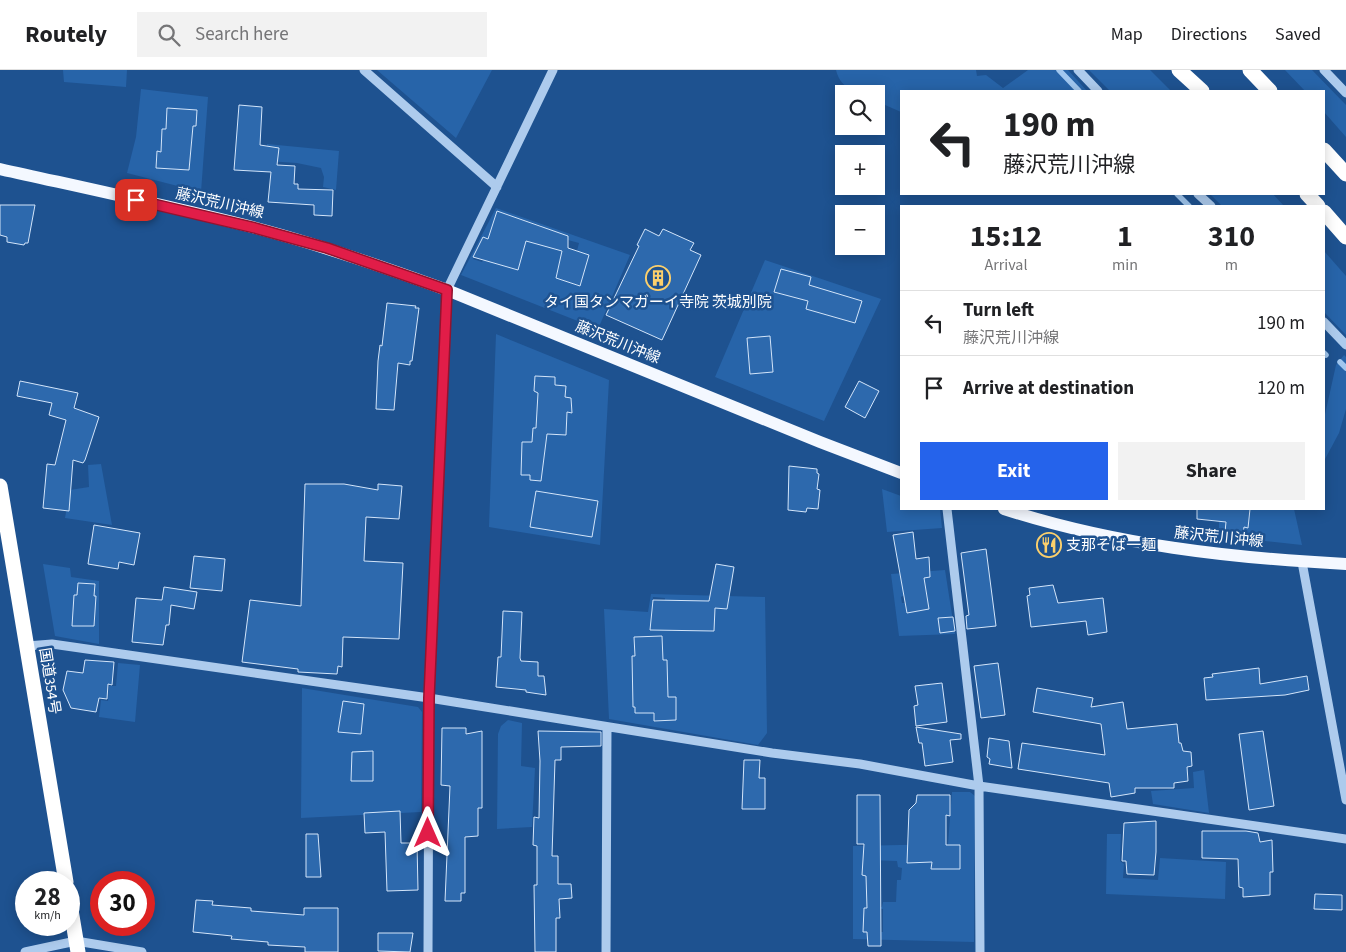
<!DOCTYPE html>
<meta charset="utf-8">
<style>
body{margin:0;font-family:"Source Sans 3","Noto Sans JP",sans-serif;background:#f2f2f2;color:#202124;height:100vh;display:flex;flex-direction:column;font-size:19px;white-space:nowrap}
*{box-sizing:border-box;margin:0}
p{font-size:16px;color:#757577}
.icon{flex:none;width:28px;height:28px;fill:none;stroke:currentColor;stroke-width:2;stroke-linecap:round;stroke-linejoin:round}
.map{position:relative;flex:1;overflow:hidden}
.side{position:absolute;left:900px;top:135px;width:425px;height:305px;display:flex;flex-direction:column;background:#fff;border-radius:0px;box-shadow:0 2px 12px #0003}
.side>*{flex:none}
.hud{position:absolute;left:900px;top:20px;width:425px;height:105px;border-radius:0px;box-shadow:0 2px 12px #0003;background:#fff;color:#202124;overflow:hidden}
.tools{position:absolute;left:835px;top:15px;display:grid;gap:10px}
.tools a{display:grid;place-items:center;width:50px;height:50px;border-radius:0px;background:#fff;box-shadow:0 2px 12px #0003;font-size:25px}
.speed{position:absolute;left:15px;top:801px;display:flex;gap:10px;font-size:25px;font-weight:700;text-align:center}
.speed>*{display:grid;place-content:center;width:65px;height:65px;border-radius:50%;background:#fff;box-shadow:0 2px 12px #0003;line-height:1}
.speed small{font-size:12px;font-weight:400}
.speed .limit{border:8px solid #d22;background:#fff;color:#111}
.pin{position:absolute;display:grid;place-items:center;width:42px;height:42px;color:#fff;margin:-21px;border-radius:10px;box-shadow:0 2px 8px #0006}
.me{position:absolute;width:55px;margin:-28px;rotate:0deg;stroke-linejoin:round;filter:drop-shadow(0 0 4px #0008)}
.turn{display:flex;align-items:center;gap:18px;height:105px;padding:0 20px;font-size:22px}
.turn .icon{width:65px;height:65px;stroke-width:2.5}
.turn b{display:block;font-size:35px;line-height:42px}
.eta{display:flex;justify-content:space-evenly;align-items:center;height:85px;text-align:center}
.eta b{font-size:30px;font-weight:700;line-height:35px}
.cta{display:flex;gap:10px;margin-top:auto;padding:10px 20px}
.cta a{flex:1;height:58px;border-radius:0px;background:#2563eb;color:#fff;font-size:20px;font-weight:700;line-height:58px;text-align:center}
.cta a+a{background:#f2f2f2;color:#202124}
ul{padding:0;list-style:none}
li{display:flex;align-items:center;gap:15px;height:65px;padding:0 20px;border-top:1px solid #e0e0e0}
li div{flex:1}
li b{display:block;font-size:19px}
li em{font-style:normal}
header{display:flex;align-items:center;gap:30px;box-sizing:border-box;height:70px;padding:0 25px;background:#fff;border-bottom:1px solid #e0e0e0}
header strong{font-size:24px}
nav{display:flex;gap:28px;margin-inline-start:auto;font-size:18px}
.search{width:350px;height:45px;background:#f2f2f2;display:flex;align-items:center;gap:12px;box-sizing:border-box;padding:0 18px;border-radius:0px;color:#757577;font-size:19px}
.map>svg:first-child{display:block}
.green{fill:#2764a9;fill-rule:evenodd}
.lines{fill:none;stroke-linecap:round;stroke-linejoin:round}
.stream{stroke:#a1c7ef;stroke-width:5.5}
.building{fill:#2d69ad;stroke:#d3e5fa}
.minor{stroke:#adcbed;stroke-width:9}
.major{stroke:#f4f8ff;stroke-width:12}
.highway{stroke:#fff;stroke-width:15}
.route-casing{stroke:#92132f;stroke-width:12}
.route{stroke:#e11d48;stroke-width:9}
.labels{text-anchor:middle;stroke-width:5;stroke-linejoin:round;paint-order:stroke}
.street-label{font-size:15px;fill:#fff;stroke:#1e5290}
.poi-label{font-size:15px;fill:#fff;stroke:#1e5290}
</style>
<header>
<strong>Routely</strong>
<div class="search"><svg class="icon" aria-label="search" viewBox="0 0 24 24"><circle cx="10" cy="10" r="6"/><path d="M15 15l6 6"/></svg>Search here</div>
<nav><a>Map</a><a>Directions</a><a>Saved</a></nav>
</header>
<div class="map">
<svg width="1346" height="882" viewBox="0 0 1346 882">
<rect width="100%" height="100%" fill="#1e5290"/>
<path class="green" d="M63,0H127L126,17L64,12Z
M377,0H492L456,68Z
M836,0H976L977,6L986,5L1003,18L1028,0H1068L1087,21H901V42L876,31V24C859,24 841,21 836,0Z
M1089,0H1150L1171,21H1110Z
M1285,0H1312L1346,35V67L1324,42V21H1305Z
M141,19L208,27L201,122L127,103L136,67ZM167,38L197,40L196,56L175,55L192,70L189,100L156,98L157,82H161L162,59H168Z
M267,74L339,81L336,120L323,117L324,107L321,98L297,93L267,91Z
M1210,124H1273L1284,136H1222Z
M496,138L630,185L598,259L461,205ZM497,141L542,156L537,174L526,171L517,200L484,189L482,192L473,189L483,168L495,171L492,156ZM568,170L579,173L577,181L589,185L580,216L556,208L562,181Z
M1324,181L1346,206V265L1324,242Z
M765,190L881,229L824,351L715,307ZM811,208L804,230L774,222ZM813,217L861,231L854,253L806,239ZM770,266L773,301L750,303L747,268Z
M496,264L609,310L600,475L489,457ZM535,306L555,307V315L565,327L571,329L572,342H567L566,365L541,363L546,371L544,388L521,405L522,373L532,372L533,359H536L538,323ZM536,422L598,431L592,467L530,457Z
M1344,285L1346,287V339L1339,363L1324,391V349L1336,295Z
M101,394L112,455L65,448L70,420L89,417L88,395Z
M882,419L901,426V439H940L942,458L887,462Z
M1219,439H1225L1224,452L1243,464L1244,457H1248L1250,439H1294L1302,475L1219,466Z
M43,494L70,498L71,507L99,511V574L55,566Z
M945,500L955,564L899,566L891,504ZM925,513L928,531L923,532L925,540L907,543L905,533H902L901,527Z
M651,524L765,527L767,663L758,675L609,649L604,539L648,542ZM653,527L665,528L662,552H651ZM671,531H715L714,561H671ZM662,566L663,583L635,584L634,567ZM675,627L676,650L654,651L653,628Z
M118,593L140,595L135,652L99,647L101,630L108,631L109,616H116Z
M302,618L418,637L422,642L421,742L301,748Z
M508,650L522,653L521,696L535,698L532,757L497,759L498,664L501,656Z
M1204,700L1209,743L1153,734L1151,721L1194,718L1193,702Z
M952,722H970L975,726L974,872L853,869V776L948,774ZM932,775L960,776V799H932ZM870,790L897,791L898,797L902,798L901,810H897L896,832H883L882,837L874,836L866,806L862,805ZM864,838L883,839V862L864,861Z
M1107,764H1121L1120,791L1124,794L1123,808L1158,810L1160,788L1226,792L1225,829L1106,824Z"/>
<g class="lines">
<path class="stream" d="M1059,0L1079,21
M1177,124L1189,136
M1324,283L1326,285
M1340,292L1346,298"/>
</g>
<path class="building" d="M239,35L262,37L260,75L279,78L277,95L295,96L294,114H298V119L333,120L332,146L314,145V135L268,132L271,102L234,100Z
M167,38L197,40L196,56H193L189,100L156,98L157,81L161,82L162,59H166Z
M0,135H35L28,173H25L24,175L7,172V167L0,165Z
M497,141L568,166V178L589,185L580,216L556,208L562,181L526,171L518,200L473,187L483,167L488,169Z
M645,159L659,166L663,159L694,173L690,180L701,185L662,270L606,245L639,176L637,175Z
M781,199L811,207L809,215L862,231L855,253L806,239L808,231L774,222Z
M387,233L416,236L415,238H419L412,291H410V295L398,293L394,340L376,339L378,291L380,275L382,276Z
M770,266L773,302L750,304L747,268Z
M535,306L555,307V315L566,316L565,327L571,328L572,343L567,342L566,365L547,364L541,411L530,410V405H521L522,372H532L533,358H536L538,323L534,321Z
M20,311L78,323L74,338L99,347L85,390L83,393L73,390L69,441L43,438L47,394L55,395L66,350L49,345L52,333L17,326Z
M859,311L879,321L865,348L845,337Z
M789,396L817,399V403L819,404L817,419L820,420L818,439L807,438L806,442L788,440Z
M305,414H344L378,420V414L402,416L399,449L366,447L364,491L403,493L399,569L343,567L342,597L338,596L337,604L298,602V599L242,592L250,530L301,536Z
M536,421L598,431L592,467L530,457Z
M1197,439H1250L1248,458L1244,457L1243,464L1225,462L1226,452L1197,449Z
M94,455L140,463L134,495L119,492L118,499L88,494Z
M913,462L916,489L929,487L930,507L924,508L929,539L907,543L893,465Z
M986,479L996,556L967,559L966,546L969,545L961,483Z
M194,486L225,489L222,521L190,518Z
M716,494L734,497L727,539L715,538L714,561L650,560L653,530L709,531Z
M78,513L95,514L94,526H96L94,556H72L74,525H77Z
M1053,515L1058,533L1103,528L1107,562L1088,565L1086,551L1031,557L1027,526L1030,525L1029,518Z
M164,517L197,522L194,539L171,535L169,555H166L163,575L132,572L136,528L162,530Z
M503,541L522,542L520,588L521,591L538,592V606H544L546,625L526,622V620L496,617L498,587H501Z
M953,547L955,561L940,563L938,548Z
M662,566L663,590H667L668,627H676V650L654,651V643H635V637H633L632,586H635L634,567Z
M85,590L114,592L112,615L108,614L107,629L99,628L96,642L71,638L63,620L67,601L83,603Z
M998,593L1005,645L981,648L974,596Z
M1259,598L1260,614L1307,606L1309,620L1285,625L1206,630L1204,608L1213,607L1212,604Z
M942,613L947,652L916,656L914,636L918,635L915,616Z
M1037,618L1093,628L1091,637L1123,632L1127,659L1177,654L1179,673H1181L1183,681L1191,682L1192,696L1187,697L1188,711L1174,713V718H1135V723L1111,727L1109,713L1018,699L1022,673L1105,685L1101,654L1033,642Z
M343,631L364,634L361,664L338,662Z
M916,657L961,664V669L950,670L953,692L925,696L922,673H919Z
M442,658H466V664L482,661V738H478V766L465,767V823H461V831H445L450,716L441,715Z
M538,661L601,662V676L561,677V690H555L552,786H558V814H571L572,828L559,829L560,848H556V882H535L534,815H537V776L533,775L534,747L539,748L540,691Z
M1263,661L1274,736L1249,740L1239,664Z
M989,668L1009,671L1012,698L989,694L990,689L987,687Z
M373,681V711H351L352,682Z
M744,690H760L759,708H765V739H742Z
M857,725H880L881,876H868L867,862H863L864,838H867L866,806L862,805L864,774H857Z
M917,725H950V746L946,745V775H960V799H931L932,792L907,793L909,740L916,733Z
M400,741L401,773H417L418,820L387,821L385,762L365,763L364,743Z
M1156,751V782L1154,805L1127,804L1126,791H1122L1124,753Z
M1202,761H1246L1258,763L1260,772L1272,770L1273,802H1270V825L1243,827V818L1239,817L1238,789L1202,788Z
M306,764H318L321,807H306Z
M1315,824L1342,825V840L1314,839Z
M196,830L213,831L212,835L251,838V841L304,845V838H338V882H305V877L268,875V872L231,869L232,866L193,862Z
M378,863H413L410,882L378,881Z"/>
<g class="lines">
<path class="minor" d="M364,0L497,117
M1078,0L1098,21
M1324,0L1346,23
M1198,124L1211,136
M1324,252L1346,275
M947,439L979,716L980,882
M1302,492L1346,730
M27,576L52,574L429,628L772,683L860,694L979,716L1346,769
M25,882L76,871L142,882
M428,882L429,628L447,220L553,0
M606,882L607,657"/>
<path class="major" d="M0,99C85,118 171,136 256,158C321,175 384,197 447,220L820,372L901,403
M1004,439C1115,475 1230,488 1346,494"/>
<path class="highway" d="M1179,0L1202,21
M1250,0L1270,21
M1324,80L1346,104
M1307,124L1318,136
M1324,142L1346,167
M0,416L66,812
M69,828L78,882"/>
</g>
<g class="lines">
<defs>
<path id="route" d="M136,130L255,158L327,178L447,220L429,628L428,763"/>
</defs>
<use href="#route" class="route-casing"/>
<use href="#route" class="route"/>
</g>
<defs>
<symbol id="building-ring" viewBox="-11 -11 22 22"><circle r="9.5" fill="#1e5290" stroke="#fcd06c" stroke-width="1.5"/><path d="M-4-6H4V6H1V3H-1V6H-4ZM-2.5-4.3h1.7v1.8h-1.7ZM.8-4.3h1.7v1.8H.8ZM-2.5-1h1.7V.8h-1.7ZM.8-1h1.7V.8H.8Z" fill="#fcd06c"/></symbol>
<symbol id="restaurant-ring" viewBox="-11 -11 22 22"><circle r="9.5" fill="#1e5290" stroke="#fcd06c" stroke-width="1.5"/><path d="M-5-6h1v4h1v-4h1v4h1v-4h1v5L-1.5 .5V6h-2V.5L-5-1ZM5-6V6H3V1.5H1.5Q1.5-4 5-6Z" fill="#fcd06c"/></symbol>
</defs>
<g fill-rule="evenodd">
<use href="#building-ring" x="644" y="194" width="28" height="28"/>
<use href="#restaurant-ring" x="1035" y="461" width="28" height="28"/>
</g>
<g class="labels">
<g class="street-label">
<text transform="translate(220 133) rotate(13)" y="5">藤沢荒川沖線</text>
<text transform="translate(618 272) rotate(22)" y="5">藤沢荒川沖線</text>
<text transform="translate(1219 467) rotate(6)" y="5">藤沢荒川沖線</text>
<text transform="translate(50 611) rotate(81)" y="5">国道354号</text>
</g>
<g class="poi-label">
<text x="658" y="237">タイ国タンマガーイ寺院 茨城別院</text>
<text x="1066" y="480" text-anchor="start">支那そば一麺</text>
</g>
</g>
</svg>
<div class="tools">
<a><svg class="icon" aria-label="search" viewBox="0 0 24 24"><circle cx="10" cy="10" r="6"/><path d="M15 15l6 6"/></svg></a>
<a>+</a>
<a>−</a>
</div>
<div class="speed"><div>28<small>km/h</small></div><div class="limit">30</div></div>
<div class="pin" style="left:136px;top:130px;background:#d93025"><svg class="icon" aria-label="arrive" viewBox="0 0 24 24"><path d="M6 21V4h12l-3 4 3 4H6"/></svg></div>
<svg class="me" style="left:428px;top:763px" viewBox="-20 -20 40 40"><path d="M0-17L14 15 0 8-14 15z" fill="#e11d48" stroke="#fff" stroke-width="4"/></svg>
<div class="hud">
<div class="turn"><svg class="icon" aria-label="left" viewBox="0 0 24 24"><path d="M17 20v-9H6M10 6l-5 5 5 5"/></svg><div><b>190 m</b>藤沢荒川沖線</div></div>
</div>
<section class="side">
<div class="eta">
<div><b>15:12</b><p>Arrival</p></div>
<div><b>1</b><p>min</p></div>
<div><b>310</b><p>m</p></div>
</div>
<ul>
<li><svg class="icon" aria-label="left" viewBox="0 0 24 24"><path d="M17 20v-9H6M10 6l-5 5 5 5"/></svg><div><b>Turn left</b><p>藤沢荒川沖線</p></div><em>190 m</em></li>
<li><svg class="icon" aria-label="arrive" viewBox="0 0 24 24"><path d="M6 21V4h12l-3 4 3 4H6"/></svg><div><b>Arrive at destination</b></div><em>120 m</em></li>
</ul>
<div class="cta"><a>Exit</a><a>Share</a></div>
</section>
</div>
